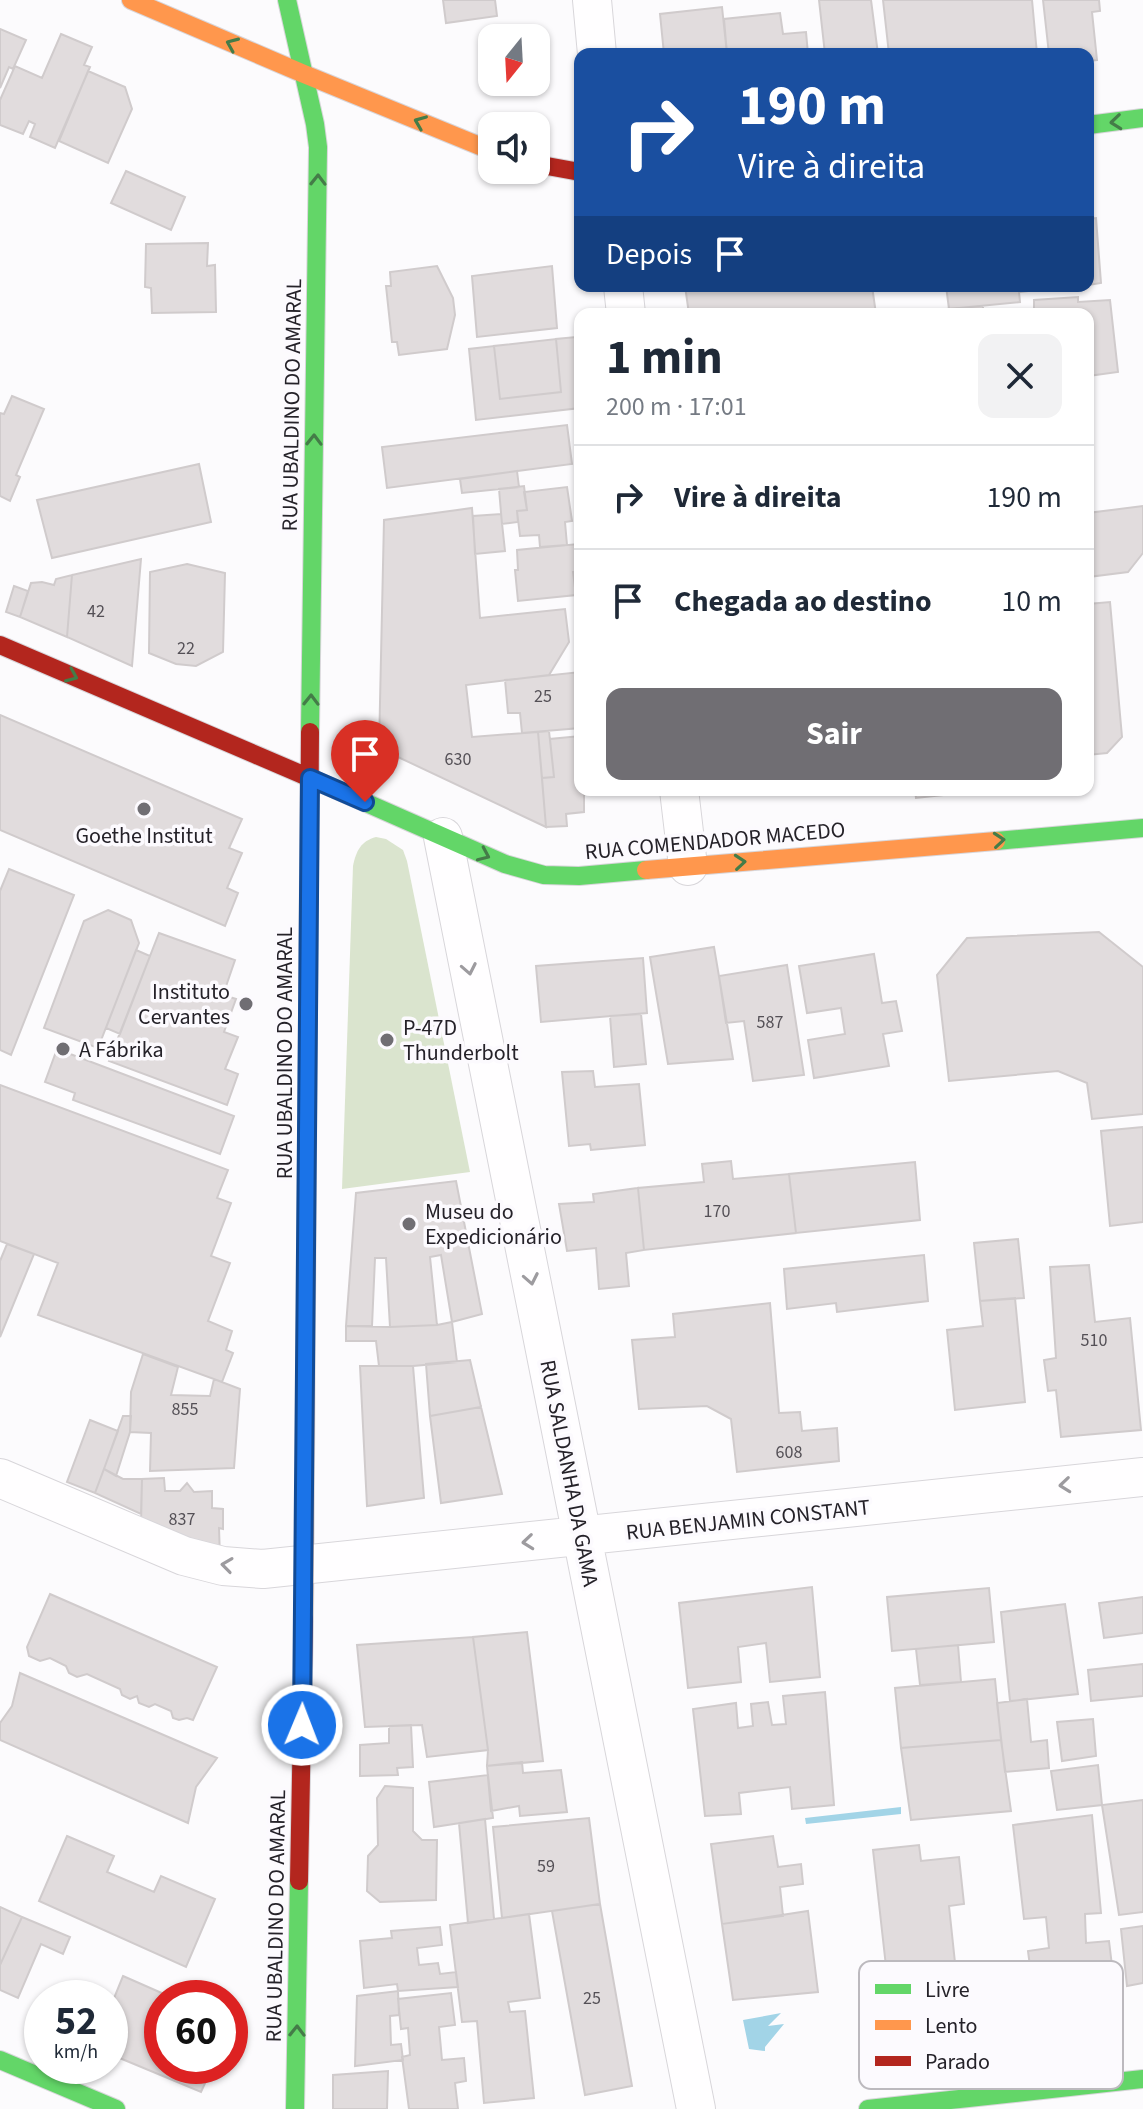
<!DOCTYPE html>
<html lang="pt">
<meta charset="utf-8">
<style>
body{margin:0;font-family:"Source Sans 3",sans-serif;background:#f2f2f3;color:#1f2937;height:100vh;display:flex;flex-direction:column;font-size:30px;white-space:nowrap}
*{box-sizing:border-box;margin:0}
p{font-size:26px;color:#747a83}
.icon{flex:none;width:44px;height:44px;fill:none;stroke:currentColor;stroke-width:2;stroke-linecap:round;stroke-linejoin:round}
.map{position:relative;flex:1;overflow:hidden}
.sheet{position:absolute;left:574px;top:308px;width:520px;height:488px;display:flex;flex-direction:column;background:#fff;border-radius:16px;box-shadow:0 2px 6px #0004}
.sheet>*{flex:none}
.hud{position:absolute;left:574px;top:48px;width:520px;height:244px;border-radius:16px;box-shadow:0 2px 6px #0004;background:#1a4fa0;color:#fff;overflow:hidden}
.needle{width:52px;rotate:198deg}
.buttons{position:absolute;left:478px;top:24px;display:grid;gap:16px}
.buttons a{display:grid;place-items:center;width:72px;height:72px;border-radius:16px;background:#fff;box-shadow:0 2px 6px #0004;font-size:40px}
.speed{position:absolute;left:24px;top:1980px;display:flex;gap:16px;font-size:40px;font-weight:700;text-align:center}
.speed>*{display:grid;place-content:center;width:104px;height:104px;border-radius:50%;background:#fff;box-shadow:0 2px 6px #0004;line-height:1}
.speed small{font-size:20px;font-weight:400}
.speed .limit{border:12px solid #d22;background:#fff;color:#111}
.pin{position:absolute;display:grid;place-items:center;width:68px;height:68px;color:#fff;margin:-82px -34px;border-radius:50% 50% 50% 0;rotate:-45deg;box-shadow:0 0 8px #0007}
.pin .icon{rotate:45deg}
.me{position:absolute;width:88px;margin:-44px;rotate:1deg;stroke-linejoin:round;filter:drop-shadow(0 0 6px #0008)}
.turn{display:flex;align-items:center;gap:28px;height:168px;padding:0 32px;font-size:36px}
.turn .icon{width:104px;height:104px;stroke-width:2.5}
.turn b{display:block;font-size:56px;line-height:68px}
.then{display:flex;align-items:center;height:76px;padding:0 32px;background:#0003;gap:16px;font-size:30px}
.round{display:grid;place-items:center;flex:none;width:84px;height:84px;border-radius:16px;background:#f2f2f3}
.head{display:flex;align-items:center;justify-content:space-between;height:136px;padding:0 32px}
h1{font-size:48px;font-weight:700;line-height:60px}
.cta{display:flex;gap:16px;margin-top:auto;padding:16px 32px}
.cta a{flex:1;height:92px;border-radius:16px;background:#706e73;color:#fff;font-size:32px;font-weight:700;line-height:92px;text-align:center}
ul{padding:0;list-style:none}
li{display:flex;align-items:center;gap:24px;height:104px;padding:0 32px;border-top:2px solid #e0e1e3}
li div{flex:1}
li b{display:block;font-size:30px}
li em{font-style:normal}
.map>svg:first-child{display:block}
.green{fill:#dae4ce}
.water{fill:#a2d4e7}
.building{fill:#e1dcdd;stroke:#d0cbcc;stroke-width:2}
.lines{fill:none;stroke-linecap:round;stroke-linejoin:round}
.street-casing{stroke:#d8d6da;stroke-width:40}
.fast-casing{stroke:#d8d6da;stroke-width:20}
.slow-casing{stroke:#d8d6da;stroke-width:20}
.jam-casing{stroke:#d8d6da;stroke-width:20}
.street{stroke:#fffeff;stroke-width:38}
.fast{stroke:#63d668;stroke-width:18}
.slow{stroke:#ff974d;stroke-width:18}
.jam{stroke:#b3261e;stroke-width:18}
.oneway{stroke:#447c48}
.oneway2{stroke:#9d9b9f}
.route-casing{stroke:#114b97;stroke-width:20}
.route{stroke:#1a73e8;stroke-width:14}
.poi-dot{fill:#706e73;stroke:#fcfafe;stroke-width:3}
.labels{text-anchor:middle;stroke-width:7;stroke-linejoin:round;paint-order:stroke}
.number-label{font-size:18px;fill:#545056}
.street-label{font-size:22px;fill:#252229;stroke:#fcfafe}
.poi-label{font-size:22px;fill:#252229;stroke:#fcfafe;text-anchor:start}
.key{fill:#fcfafe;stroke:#bcb9be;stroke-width:2}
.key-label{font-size:22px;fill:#252229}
</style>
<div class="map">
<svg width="1143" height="2109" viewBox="0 0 1143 2109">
<rect width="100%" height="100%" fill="#fcfbfd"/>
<path class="green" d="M376,837L386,839L403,850L407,861L470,1172L342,1189L353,866C356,851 361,841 376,837Z"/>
<path class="water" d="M901,1807V1814L806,1824L805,1818Z
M781,2013L768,2026L784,2024L765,2047V2051L749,2049L743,2020Z"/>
<path class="building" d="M443,0H495L497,16L446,23Z
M819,0H871L878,54H825Z
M883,0H1032L1037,54H889Z
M1043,0H1099L1100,11L1092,12L1097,60L1088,61V54H1049Z
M722,7L727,54H664L660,14Z
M780,13L783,34L806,32L808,54H727L724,19Z
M0,29L26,40L13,69L9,67L0,88Z
M61,34L92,47L84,65L90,67L55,148L30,137L35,124L29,121L23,134L0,125V100L15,66L42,78Z
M88,71L125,87L132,109L108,163L59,141Z
M126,171L185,197L171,230L111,203Z
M1096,218L1101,283L1088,285V219Z
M208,243L207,266L215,265L216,312L152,313L151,288L145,287L146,244Z
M437,266L453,298L455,315L447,349L399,355L397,342H392L386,286H391L390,272Z
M552,266L557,328L477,337L472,276Z
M685,286H872L876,314H689Z
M946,286H1075L1019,292L1020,302L949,309Z
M1078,297V302L1110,300L1118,372L1088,376V314H1034V300Z
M983,306V314H909V312Z
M576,337L580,374V408L476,420L469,349L494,346L500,399L561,392L556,339Z
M556,339L561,392L500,399L494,346Z
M12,396L44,409L16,475L20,477L10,501L0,496V413L4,414Z
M567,425L572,464L387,488L382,447Z
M199,464L211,522L52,558L37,500Z
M517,471L519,487L462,493L460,479Z
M524,486L527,510L517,511L518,522L502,524L499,489Z
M567,487L572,521L565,522L567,545L540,547L539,535L520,536L517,511L527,510L524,492Z
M1143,506V553L1128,572L1088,577V513Z
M472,508L480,618L565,609L569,642L549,675L466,685L472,737L538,732L546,827L379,748L384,520Z
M501,514L505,551L475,554L473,516Z
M578,544L580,572H573L576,595L518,601L515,570H518L517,550Z
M141,559L132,666L67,637L72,575Z
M187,564L225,573L223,652L196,666L176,664L149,653L150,572Z
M72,575L67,637L20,617L31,583L42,582L54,585L56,579Z
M14,586L28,591L20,617L6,612Z
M1110,602L1122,737L1107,753L1088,755V604Z
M580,672V728L522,733L520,713H508L505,680Z
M0,715L242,819L229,848L242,853L227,888L238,893L225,926L0,830Z
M549,731L554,777L542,778L538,732Z
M580,736V790H598L599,792L584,794V812L566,814L567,826L546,827L542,778L554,777L550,739Z
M915,790H962V793L916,798Z
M9,869L74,895L11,1055L0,1050V891Z
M108,910L131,920L139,943L98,1048L44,1028L84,921Z
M1099,932L1143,967V1114L1092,1119L1087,1083L1058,1071L949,1081L937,975L967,938Z
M159,933L235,960L223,995L236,999L224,1032L238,1037L225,1069L238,1074L227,1105L109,1061Z
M714,947L733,1059L668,1064L650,957Z
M136,950L150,956L120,1034L106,1028Z
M874,954L882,1003L896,1001L902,1031L883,1034L889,1066L814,1078L808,1040L845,1034L841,1008L807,1013L799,966Z
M643,958L647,1013L541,1022L536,966Z
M787,965L804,1075L753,1081L744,1021L726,1023L719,976Z
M641,1014L646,1064L614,1067L610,1016Z
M57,1049L234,1116L220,1154L73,1100L75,1093L45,1082Z
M593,1071L595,1087L639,1084L645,1145L591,1150L590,1144L569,1146L562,1072Z
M0,1085L228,1170L217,1198L231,1203L211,1256L230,1263L208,1321L232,1331L226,1350L233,1353L222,1382L38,1315L58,1263L0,1241Z
M1143,1127V1222L1110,1226L1101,1131Z
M731,1161L733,1179L789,1174L796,1233L644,1250L638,1188L704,1182L702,1164Z
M915,1162L920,1220L796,1233L789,1174Z
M456,1181L482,1314L452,1322L441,1255L430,1257L437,1325L390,1327L386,1258H375L372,1326H346L356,1193Z
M638,1188L644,1250L626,1253L629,1286L599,1289L596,1248L567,1251L559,1204L594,1202L593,1194Z
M1018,1239L1024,1298L980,1301L974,1243Z
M7,1244L34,1254L0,1337V1261Z
M924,1255L928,1301L837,1312L836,1303L787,1309L784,1269Z
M1089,1265L1095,1322L1130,1318L1141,1430L1061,1437L1056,1390L1048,1391L1044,1360L1056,1358L1050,1267Z
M1015,1298L1025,1402L955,1410L947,1330L983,1326L980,1301Z
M770,1303L779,1413L800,1412L802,1431L837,1428L839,1461L737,1472L731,1419L707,1406L639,1409L632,1340L675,1337L673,1314Z
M452,1322L457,1362L413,1366H379L376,1341H346V1326L390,1327L437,1325Z
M143,1354L178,1367L171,1395L210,1396L214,1379L240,1389L234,1468L150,1471L151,1433L130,1432L131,1392Z
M470,1360L481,1407L430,1416L426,1364Z
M360,1366H413L424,1498L367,1506Z
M481,1407L502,1494L441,1503L430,1416Z
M123,1416H131L130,1432L116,1476L104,1469Z
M90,1420L118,1431L95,1493L67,1482Z
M104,1469L123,1479H142L141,1514L95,1493Z
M164,1478L165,1491H180L187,1483L194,1492L212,1491V1508L223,1509V1529L219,1528L220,1557L141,1525L142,1479Z
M812,1587L820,1677L770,1682L766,1643L738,1647L741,1682L688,1688L679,1603Z
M989,1588L994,1642L892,1651L887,1597Z
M50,1594L217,1667L193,1720L187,1718L179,1720L173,1718L171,1711L155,1704L149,1707L139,1703L137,1696L130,1699L122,1695L120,1689L87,1674L77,1677L69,1673L66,1666L50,1658L40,1661L29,1656L27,1647Z
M1143,1597V1633L1104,1638L1099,1603Z
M1065,1604L1078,1694L1010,1701L1001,1612Z
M527,1632L543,1761L487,1766L488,1750L473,1637Z
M473,1637L488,1750L427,1757L422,1725L365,1727L357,1645Z
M958,1645L961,1682L920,1685L916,1649Z
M1143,1664V1696L1091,1701L1088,1670Z
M20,1673L217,1758L196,1787L188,1823L0,1740V1723L12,1706Z
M995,1679L1001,1740L901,1748L895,1688Z
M825,1692L834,1805L792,1809L790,1787L739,1793L741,1814L705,1816L693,1709L736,1703L738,1728L753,1726L751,1704L768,1702L772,1725L786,1724L783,1696Z
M1027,1699L1031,1742L1047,1740L1049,1768L1005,1772L997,1703Z
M1093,1719L1096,1756L1062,1761L1057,1722Z
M411,1725L413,1767L397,1768L398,1775L360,1776V1745L389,1743V1726Z
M1001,1740L1011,1811L911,1820L901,1748Z
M522,1762L523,1773L561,1770L567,1812L520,1816L519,1806L491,1811L487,1766Z
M1098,1765L1102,1805L1057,1810L1051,1771Z
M488,1775L493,1818L434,1827L429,1782Z
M385,1786L413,1788V1831L422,1840H437L436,1900L380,1902L367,1891L368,1856L378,1845L377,1798Z
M1143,1800V1912L1119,1915L1102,1805Z
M1092,1815L1101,1913L1085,1914L1086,1943L1109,1941L1120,2032L1040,2043L1028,1951L1049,1948L1046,1917L1024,1919L1013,1825Z
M589,1818L600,1904L502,1918L493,1827Z
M485,1819L494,1919L468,1923L459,1823Z
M67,1836L114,1856L107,1872L154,1892L161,1876L215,1899L186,1967L39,1901Z
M773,1836L778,1867L801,1864L803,1884L780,1887L783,1916L722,1924L711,1844Z
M919,1845L921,1861L959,1857L964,1904L949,1906L958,1991L968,1990L973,2034L935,2038L937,2052L896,2056L873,1850Z
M600,1904L632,2086L585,2095L552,1911Z
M0,1907L22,1917L0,1965Z
M808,1911L818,1992L733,2000L722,1924Z
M529,1914L540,1998L508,2002L510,2012L525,2011L534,2098L484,2103L477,2021L462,2022L450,1925Z
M22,1917L70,1937L63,1954L41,1944L18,1998L0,1990V1965Z
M1143,1926V1983L1127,1986L1121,1929Z
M440,1927L442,1945L417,1948L419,1965L438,1963L440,1974L456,1972L458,1987L398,1991L397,1984L364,1988L360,1941L392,1938L391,1931Z
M123,1976L173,1998H162V2066H213L201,2092L110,2054V2008Z
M398,1991L399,2015L390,2016L391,2045L401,2044L403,2060L355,2066L357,1996Z
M451,1993L455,2025L439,2027L442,2060L464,2058L466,2081L455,2083L458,2109H409L402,2057L410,2055L408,2028L401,2029L398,1999Z
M388,2071L387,2109H333V2075Z"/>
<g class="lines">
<defs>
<path id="street" d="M592,0L597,54
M623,286L626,314
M679,790L688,866
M443,837L696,2109
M0,1478L184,1556L223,1566L263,1569L1143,1477"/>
<path id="fast" d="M287,0L315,124L318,147L310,732
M1088,125L1143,118
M303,775L505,864L544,875L579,876L646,870
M996,841L1143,828
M0,2060L116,2109
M295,2109L299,1881
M868,2109L1143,2079"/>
<path id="slow" d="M131,0L304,74L492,151
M646,870L996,841
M304,1619L307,1156"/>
<path id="jam" d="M536,164L580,172
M0,645L303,775
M307,1156L310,732
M299,1881L304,1619"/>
</defs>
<use href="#street" class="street-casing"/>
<use href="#fast" class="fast-casing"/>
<use href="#slow" class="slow-casing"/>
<use href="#jam" class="jam-casing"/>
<use href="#street" class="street"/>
<use href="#fast" class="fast"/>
<use href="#slow" class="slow"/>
<use href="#jam" class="jam"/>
</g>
<defs><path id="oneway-chevron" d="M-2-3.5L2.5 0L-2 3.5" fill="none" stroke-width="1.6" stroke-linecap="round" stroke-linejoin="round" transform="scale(2)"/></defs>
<g class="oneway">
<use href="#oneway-chevron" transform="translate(232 44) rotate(-157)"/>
<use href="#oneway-chevron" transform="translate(420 122) rotate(-158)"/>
<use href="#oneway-chevron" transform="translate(1116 122) rotate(174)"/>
<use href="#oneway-chevron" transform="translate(318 180) rotate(-89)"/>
<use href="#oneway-chevron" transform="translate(314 440) rotate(-89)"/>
<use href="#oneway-chevron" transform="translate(72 676) rotate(23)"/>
<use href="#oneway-chevron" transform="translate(311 700) rotate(-89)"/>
<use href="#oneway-chevron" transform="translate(999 840) rotate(-5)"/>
<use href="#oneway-chevron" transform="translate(484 855) rotate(24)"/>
<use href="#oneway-chevron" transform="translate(740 862) rotate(-5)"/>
<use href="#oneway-chevron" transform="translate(297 2031) rotate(-89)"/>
</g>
<g class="oneway2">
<use href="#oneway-chevron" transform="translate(469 969) rotate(79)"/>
<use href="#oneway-chevron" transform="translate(531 1279) rotate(79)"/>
<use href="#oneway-chevron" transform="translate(1065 1485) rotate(174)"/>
<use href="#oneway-chevron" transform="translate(528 1542) rotate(174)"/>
<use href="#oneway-chevron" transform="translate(227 1565) rotate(-172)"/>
</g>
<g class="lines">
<defs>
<path id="route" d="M302,1725L310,778L365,802"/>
</defs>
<use href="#route" class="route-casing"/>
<use href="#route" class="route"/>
</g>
<g class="poi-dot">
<circle cx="144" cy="809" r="8"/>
<circle cx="246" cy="1004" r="8"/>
<circle cx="387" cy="1040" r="8"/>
<circle cx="63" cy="1049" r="8"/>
<circle cx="409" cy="1224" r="8"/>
</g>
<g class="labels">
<g class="number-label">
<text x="96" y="617">42</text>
<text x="186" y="654">22</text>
<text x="543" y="702">25</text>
<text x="458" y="765">630</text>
<text x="770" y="1028">587</text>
<text x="717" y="1217">170</text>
<text x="1094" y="1346">510</text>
<text x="185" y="1415">855</text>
<text x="789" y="1458">608</text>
<text x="182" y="1525">837</text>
<text x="546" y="1872">59</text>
<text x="592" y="2004">25</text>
</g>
<g class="street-label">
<text transform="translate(291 405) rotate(-89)" y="8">RUA UBALDINO DO AMARAL</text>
<text transform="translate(715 840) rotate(-5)" y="8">RUA COMENDADOR MACEDO</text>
<text transform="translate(284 1053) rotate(-90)" y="8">RUA UBALDINO DO AMARAL</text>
<text transform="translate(570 1473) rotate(79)" y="8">RUA SALDANHA DA GAMA</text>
<text transform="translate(748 1519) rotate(-6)" y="8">RUA BENJAMIN CONSTANT</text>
<text transform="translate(275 1916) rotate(-89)" y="8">RUA UBALDINO DO AMARAL</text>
</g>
<g class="poi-label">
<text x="144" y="843" text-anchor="middle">Goethe Institut</text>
<text x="230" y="999" text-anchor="end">Instituto<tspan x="230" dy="25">Cervantes</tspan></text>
<text x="403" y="1035">P-47D<tspan x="403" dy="25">Thunderbolt</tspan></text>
<text x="79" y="1057">A Fábrika</text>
<text x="425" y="1219">Museu do<tspan x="425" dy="25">Expedicionário</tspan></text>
</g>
</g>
<rect x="859" y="1961" width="264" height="128" rx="12" class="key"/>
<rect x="875" y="1984" width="36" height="10" fill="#63d668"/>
<rect x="875" y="2020" width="36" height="10" fill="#ff974d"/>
<rect x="875" y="2056" width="36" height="10" fill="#b3261e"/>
<g class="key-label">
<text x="925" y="1997">Livre</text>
<text x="925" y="2033">Lento</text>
<text x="925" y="2069">Parado</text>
</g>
</svg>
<div class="buttons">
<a><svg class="needle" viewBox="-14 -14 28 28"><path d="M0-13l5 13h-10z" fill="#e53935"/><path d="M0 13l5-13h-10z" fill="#747a83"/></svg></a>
<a><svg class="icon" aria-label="sound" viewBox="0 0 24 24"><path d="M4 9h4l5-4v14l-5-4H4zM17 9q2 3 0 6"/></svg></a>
</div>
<div class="speed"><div>52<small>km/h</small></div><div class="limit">60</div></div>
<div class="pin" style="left:365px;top:802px;background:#d93025"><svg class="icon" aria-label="arrive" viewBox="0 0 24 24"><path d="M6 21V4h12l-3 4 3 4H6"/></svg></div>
<svg class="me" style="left:302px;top:1725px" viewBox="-20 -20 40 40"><circle r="17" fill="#1a73e8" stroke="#fff" stroke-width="3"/><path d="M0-11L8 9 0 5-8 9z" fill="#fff"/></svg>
<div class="hud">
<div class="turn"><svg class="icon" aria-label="right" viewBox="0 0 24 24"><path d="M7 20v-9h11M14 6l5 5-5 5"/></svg><div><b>190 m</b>Vire à direita</div></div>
<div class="then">Depois<svg class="icon" aria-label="arrive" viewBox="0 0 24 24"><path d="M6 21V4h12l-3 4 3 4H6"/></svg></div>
</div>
<section class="sheet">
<div class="head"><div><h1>1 min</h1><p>200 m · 17:01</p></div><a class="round"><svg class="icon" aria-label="close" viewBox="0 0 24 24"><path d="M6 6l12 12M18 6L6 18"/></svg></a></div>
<ul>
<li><svg class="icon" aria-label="right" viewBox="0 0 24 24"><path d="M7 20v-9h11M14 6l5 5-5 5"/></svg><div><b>Vire à direita</b></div><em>190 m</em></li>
<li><svg class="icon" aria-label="arrive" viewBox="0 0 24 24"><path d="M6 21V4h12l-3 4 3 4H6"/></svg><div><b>Chegada ao destino</b></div><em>10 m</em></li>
</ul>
<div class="cta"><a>Sair</a></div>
</section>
</div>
